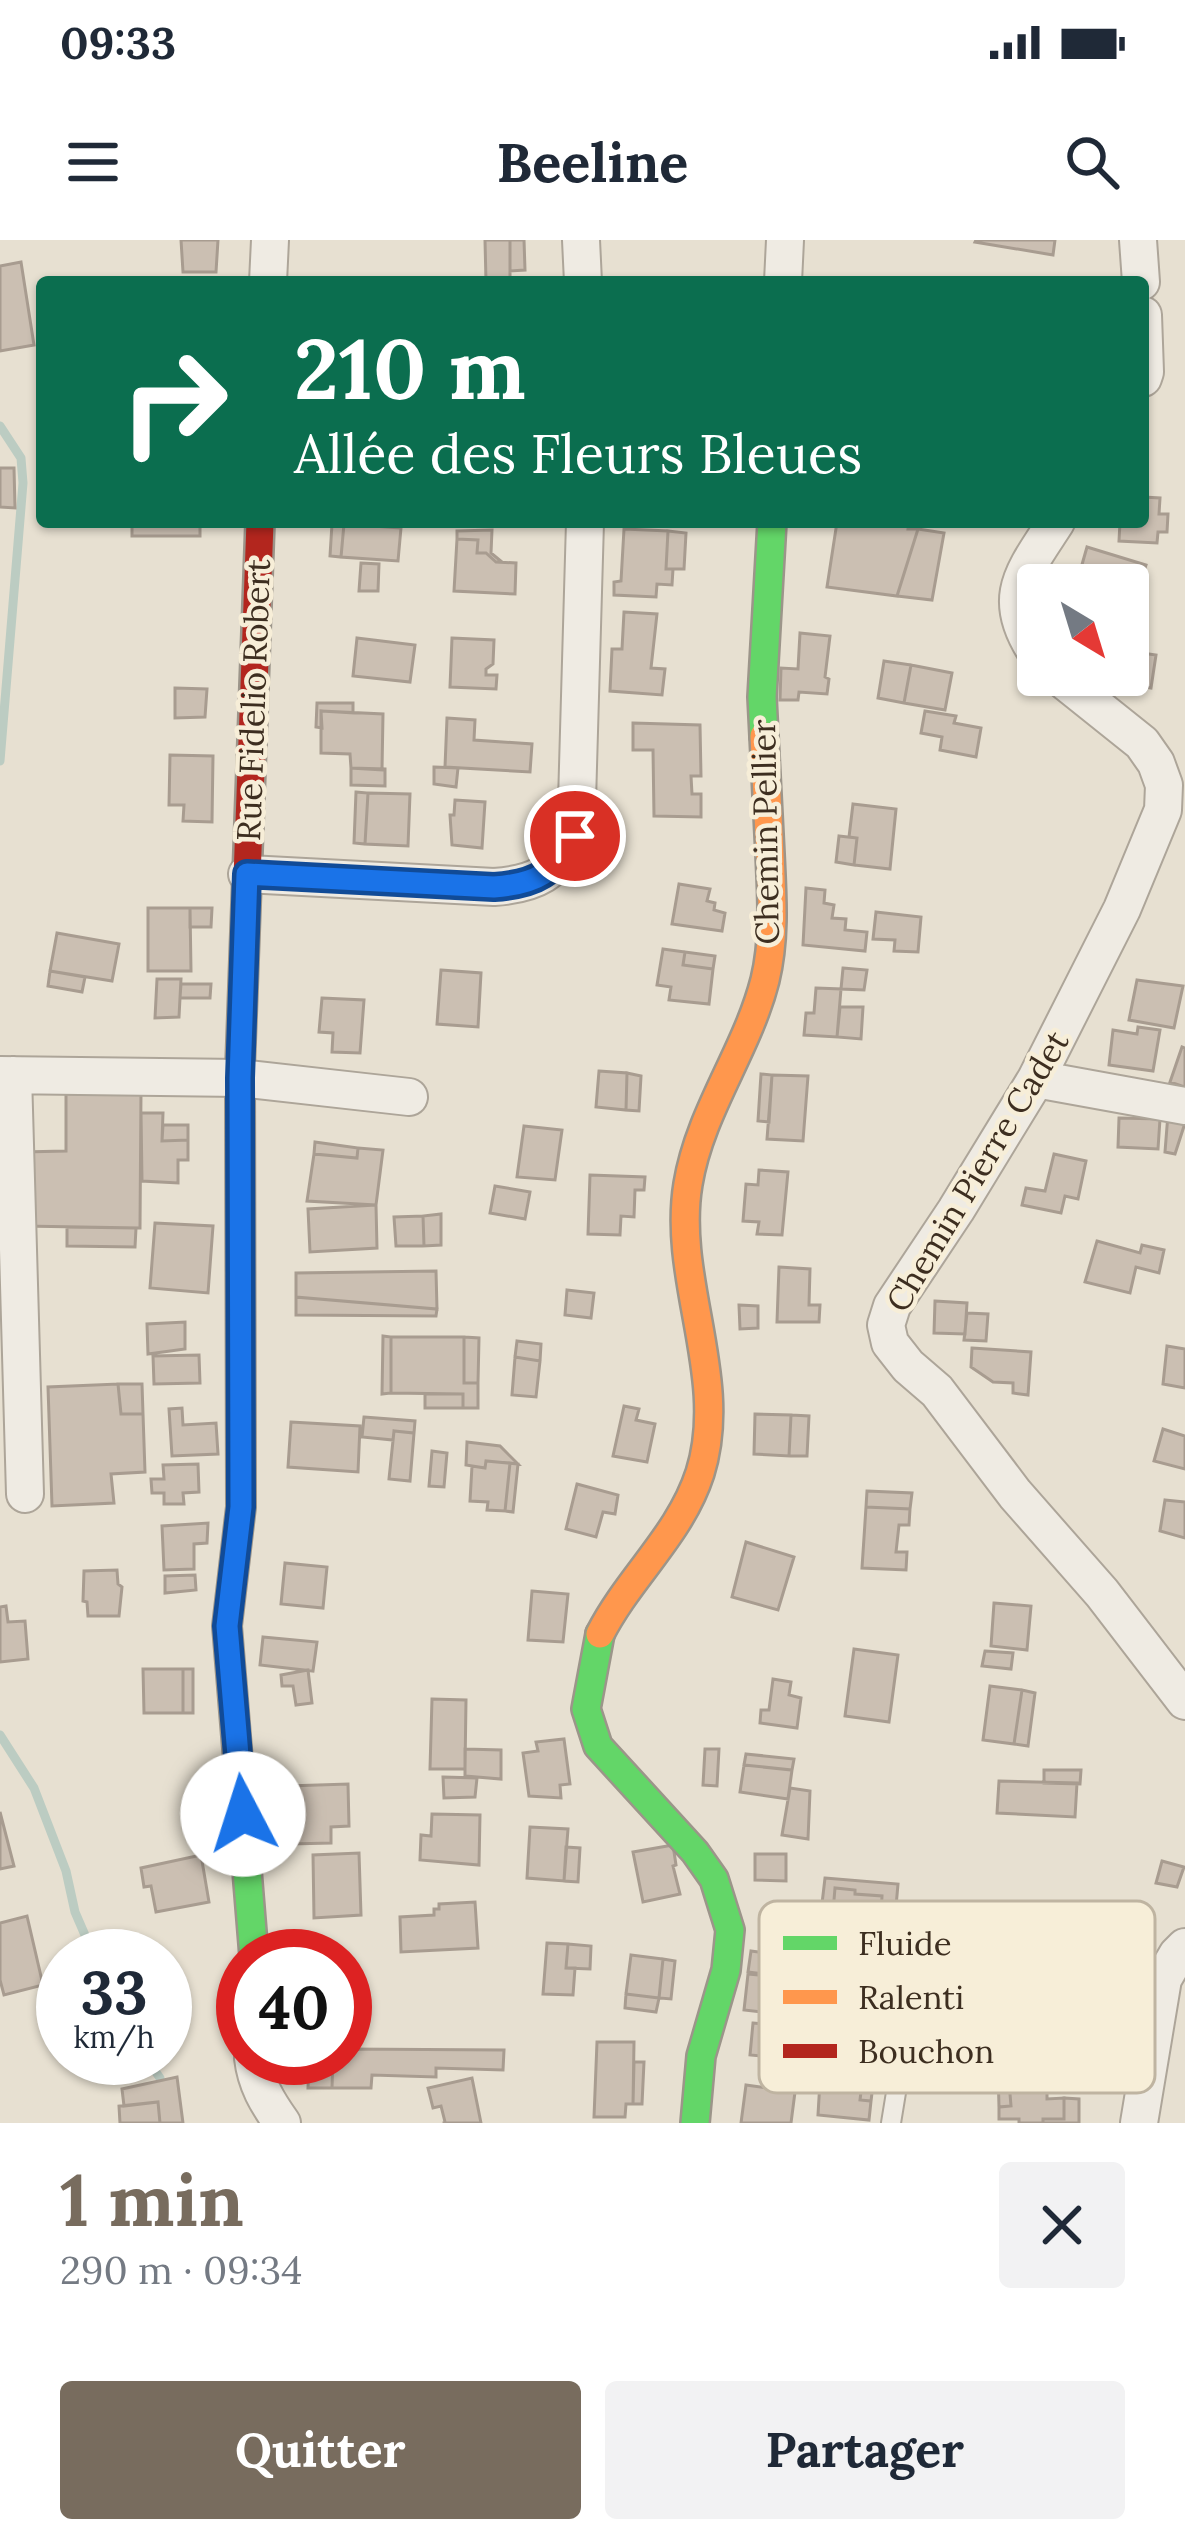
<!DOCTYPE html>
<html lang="fr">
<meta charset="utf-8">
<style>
body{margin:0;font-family:Lora,serif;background:#f2f2f3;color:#1f2937;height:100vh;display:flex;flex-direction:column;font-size:45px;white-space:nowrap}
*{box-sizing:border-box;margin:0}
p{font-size:39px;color:#747a83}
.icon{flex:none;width:66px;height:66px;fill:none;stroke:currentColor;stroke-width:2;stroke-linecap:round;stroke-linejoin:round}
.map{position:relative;height:1883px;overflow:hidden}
.drawer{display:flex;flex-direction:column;background:#fff;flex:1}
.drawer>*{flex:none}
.guide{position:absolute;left:36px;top:36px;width:1113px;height:252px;border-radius:12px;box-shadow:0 3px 9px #0004;background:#0b6e4f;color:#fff;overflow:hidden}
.needle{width:78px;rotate:142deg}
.fabs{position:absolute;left:1017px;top:324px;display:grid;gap:24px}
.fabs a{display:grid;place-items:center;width:132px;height:132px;border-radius:12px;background:#fff;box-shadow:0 3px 9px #0004;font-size:60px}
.speed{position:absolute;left:36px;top:1689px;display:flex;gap:24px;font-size:60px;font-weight:700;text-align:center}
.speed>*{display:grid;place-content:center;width:156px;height:156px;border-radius:50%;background:#fff;box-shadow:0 3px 9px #0004;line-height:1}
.speed small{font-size:30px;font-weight:400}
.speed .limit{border:18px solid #d22;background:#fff;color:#111}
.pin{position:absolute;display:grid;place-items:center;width:102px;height:102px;color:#fff;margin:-51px;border:6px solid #fff;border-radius:50%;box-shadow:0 3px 12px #0007}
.me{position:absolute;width:132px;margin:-66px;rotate:355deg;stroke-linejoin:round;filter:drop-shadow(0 0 9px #0008)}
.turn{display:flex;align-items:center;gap:42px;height:252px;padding:0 60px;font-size:54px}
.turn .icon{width:156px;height:156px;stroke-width:2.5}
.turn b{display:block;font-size:84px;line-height:102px}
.round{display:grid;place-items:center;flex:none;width:126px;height:126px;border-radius:12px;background:#f2f2f3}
.summary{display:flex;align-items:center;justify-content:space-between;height:204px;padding:0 60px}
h1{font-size:72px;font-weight:700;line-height:90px;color:#786c5e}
.action{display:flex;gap:24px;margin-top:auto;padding:24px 60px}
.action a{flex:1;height:138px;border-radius:12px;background:#786c5e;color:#fff;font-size:48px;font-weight:700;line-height:138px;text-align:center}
.action a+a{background:#f2f2f3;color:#1f2937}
.status{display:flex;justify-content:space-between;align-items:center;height:84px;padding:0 60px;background:#fff;direction:ltr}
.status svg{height:33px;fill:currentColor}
header{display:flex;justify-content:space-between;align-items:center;height:156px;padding:0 60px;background:#fff;font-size:54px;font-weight:700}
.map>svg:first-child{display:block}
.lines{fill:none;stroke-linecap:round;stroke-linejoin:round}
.stream{stroke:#bcccc2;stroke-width:9}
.building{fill:#cbbfb2;stroke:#a89c90;stroke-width:3}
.lane-casing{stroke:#ada599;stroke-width:22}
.street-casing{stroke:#ada599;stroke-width:40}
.fast-casing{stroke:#9c958a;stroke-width:32}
.slow-casing{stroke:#9c958a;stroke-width:32}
.jam-casing{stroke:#9c958a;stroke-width:32}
.lane{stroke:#efebe3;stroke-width:18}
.street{stroke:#efebe3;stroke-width:36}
.fast{stroke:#63d668;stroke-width:27}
.slow{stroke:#ff974d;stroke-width:27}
.jam{stroke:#b3261e;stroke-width:27}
.route-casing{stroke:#114b97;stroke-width:30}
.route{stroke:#1a73e8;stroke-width:21}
.labels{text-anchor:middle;stroke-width:9;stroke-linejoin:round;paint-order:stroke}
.street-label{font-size:33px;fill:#3d2e20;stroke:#f7eed8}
.key{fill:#f7eed8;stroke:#bfb4a1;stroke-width:3}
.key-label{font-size:33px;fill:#3d2e20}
</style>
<div class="status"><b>09:33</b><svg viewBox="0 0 49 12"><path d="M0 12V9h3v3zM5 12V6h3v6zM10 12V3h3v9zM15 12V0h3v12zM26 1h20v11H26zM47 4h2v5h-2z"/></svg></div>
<header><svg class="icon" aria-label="menu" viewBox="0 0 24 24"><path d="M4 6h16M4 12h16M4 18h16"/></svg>Beeline<svg class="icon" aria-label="search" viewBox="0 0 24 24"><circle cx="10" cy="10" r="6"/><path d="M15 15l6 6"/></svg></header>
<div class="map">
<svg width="1185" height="1883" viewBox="0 0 1185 1883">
<rect width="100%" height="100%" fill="#e7e0d1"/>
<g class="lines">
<path class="stream" d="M0,186L21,218L23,243L0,521
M0,1495L34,1548L66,1631L75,1672L94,1716
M146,1818L160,1838"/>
</g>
<path class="building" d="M181,0H218L216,32H183Z
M485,0H510V42H486Z
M510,0H524L525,30L510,31Z
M976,0H1055L1053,15L975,2Z
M21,22L34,105L0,111V26Z
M0,228H14L15,268L0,267Z
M1143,257L1160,258L1159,274H1168L1167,292H1158L1157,303L1119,301L1120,282H1143Z
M132,282H200V296H132Z
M837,282H909L908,289H918L897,356L827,347Z
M332,284H344L341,317L330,316Z
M344,284L401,288L398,321L341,317Z
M624,289L668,291L666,329H673L672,345L657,344L656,357L614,355V342L621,341Z
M918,289L944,293L932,360L897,356Z
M492,290L491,313L502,322H496L486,313H477L478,300L457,299V291Z
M668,291L686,293L684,329H666Z
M457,299L478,300L477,313H486L496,322L516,323L515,354L454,351Z
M1087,307L1146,325L1138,350L1129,348L1128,353V345H1086L1077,342Z
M361,323L379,324L378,351H359Z
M624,372L657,374L651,428L665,429L662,455L610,451L612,409H622Z
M1131,374L1146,376L1143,394L1139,393L1137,405L1128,404V379Z
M800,393L830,396L825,437L829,439L827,454L799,452L798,460H780L781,428L798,429Z
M357,398L415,405L410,442L353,436Z
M452,398L494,400L493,424L486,429V435H497L496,449L450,447Z
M1128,411L1156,415L1151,448L1106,441L1107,435H1128Z
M884,421L911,425L904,463L878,458Z
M911,425L952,433L945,470L904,463Z
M175,448L207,449L205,477L175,478Z
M317,463H353V473L321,471L322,488L316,487Z
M321,471L383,474L382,530L351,528L350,514L321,513Z
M925,471L956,476L954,483L981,488L976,517L940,510L942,497L921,493Z
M447,478L475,480L474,500L532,504L530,532L445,527Z
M633,483L700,485L701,536H691L692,554H701V577L654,576L653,510H633Z
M170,515L213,516L212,582L183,581L184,565H169Z
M434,527L458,528L456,547L434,544Z
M351,528L385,529V546L351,545Z
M356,552L368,553L365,604L354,603Z
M368,553L410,554L408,606L365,604Z
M455,560L485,562L482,608L452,605L450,575H454Z
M853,564L896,569L890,629L854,625L857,598L849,597Z
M839,596L857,598L854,625L836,622Z
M679,644L710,649L707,661L715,663L714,670L725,673L722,691L672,684Z
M806,648L825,650L824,663L834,665L832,678L846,679L845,690L867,692L865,711L803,705Z
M148,668H190L191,731H148Z
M190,668H212L211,687H190Z
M876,672L921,677L918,712L894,711L895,700L873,699Z
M57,693L119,704L112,741L50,731Z
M663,709L685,712L683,725L713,729L709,764L669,760L671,747L657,745Z
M685,712L715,716L713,729L683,725Z
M843,728L867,730L864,750L841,749Z
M441,730L481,733L478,787L437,784Z
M50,731L85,737L82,752L48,746Z
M157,739H181L179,777L155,778Z
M1137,740L1183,746L1174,788L1129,780Z
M181,744H211L210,758H180Z
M816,748L841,749L837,797L804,795L806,773H814Z
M322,758L364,760L360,813L332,812L333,793L319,792Z
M840,767H863L861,799L837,797Z
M1138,787L1160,790L1153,831L1109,825L1113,790L1137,794Z
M1182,807L1185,808V847L1170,842Z
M599,831L627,833L626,870L596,867Z
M627,833L641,836L639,871L626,870Z
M761,834L772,835L769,882L758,881Z
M772,835L808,836L803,901L767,899Z
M66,849L141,851L140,988L22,986V912L66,911Z
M141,873H163L162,901L188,900V920H178V943L142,941Z
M1168,874L1185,883L1175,914L1165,912Z
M1119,878L1160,879L1158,909L1118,907Z
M163,885H188V900L162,901Z
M524,886L562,890L555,940L517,937Z
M315,902L358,908L357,918L314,914Z
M358,908L383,910L376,965L307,961L314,914L357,918Z
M1054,914L1086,921L1078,959L1065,956L1061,973L1022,965L1026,948L1045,951Z
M759,930L788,932L782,995L757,994L759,982L743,981L746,944L758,945Z
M590,935L645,937L644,950H635L634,977L621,976L620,995L588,994Z
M495,946L530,952L525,979L490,973Z
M376,965L377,1008L310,1012L308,969Z
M441,974V1005L424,1006L423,976Z
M423,976L424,1006H396L394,977Z
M155,983L213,986L208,1053L150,1048Z
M67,987L136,988L135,1007L67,1006Z
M1097,1001L1140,1013L1142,1005L1164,1010L1159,1033L1136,1027L1130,1053L1085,1042Z
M779,1027L810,1029L809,1065H820L819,1082H777Z
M436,1031L437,1069L296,1057V1033Z
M567,1050L594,1053L591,1078L565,1075Z
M296,1057L437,1069L436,1076L296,1075Z
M935,1061L967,1063L965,1094L934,1093Z
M739,1065L758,1066V1088L740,1089Z
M967,1073L988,1074L986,1101L964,1100Z
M185,1082V1109L148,1114L147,1084Z
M383,1096L391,1097V1153L382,1154Z
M391,1097H464V1143H478V1168H463V1154L391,1153Z
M464,1097L479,1098L478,1143H464Z
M517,1101L541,1104L540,1121L515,1117Z
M1167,1106L1185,1109V1148L1163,1144Z
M972,1108L1031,1112L1028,1155L1013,1153V1143L993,1142L971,1127Z
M199,1115L200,1143L154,1144L153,1116Z
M515,1117L540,1121L536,1157L512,1155Z
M118,1144H142L143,1174H121Z
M118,1144L121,1174H143L145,1232L111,1234L114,1263L52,1266L48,1147Z
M425,1154H463V1168H425Z
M624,1166L639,1169L636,1180L655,1184L647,1222L613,1216Z
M182,1168L183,1185L216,1183L218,1214L172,1216L169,1169Z
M755,1174L791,1175L789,1216L754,1214Z
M791,1175L809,1176L807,1216H789Z
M364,1177L415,1181L414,1193L394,1191L393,1200L362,1197Z
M291,1182L360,1186L358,1232L288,1227Z
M1163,1189L1185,1196V1229L1154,1221Z
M394,1191L414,1193L410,1241L389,1239Z
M467,1202L500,1206L518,1224L486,1221L485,1228L466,1225Z
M432,1211L447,1213L444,1247L429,1246Z
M486,1221L510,1223L505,1271L487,1270L488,1262L470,1261L472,1226L485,1228Z
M510,1223L518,1224L513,1272L505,1271Z
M198,1224L199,1252L183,1253L184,1264H164V1253H152L151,1239H164L163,1225Z
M577,1244L618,1255L615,1274L603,1272L596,1297L566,1289Z
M867,1251L912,1253L910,1269L866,1267Z
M1165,1260L1185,1262V1298L1160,1291Z
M866,1267L910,1269L909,1285H899L896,1312H907L906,1330L862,1328Z
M208,1283L207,1303L194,1304V1329L164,1330L162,1286Z
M746,1302L794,1317L778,1370L732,1357Z
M285,1323L327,1327L323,1368L281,1364Z
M117,1330L118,1344L122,1347L119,1376H88L87,1362L83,1361L84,1331Z
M195,1335L196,1350L165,1353V1336Z
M532,1351L568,1354L563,1402L528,1400Z
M994,1363L1031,1366L1027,1410L991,1406Z
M6,1366L8,1382L25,1381L28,1419L0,1422V1367Z
M263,1397L317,1402L313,1431L260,1425Z
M854,1409L898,1415L889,1482L845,1476Z
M985,1411L1013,1413L1011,1429L982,1426Z
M143,1429H183V1473H144Z
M183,1429H193V1473H183Z
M308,1430L312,1463L296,1465L293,1446H282L281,1435Z
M773,1439L791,1442L789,1455L801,1458L797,1488L760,1483L761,1470H769Z
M990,1446L1022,1450L1014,1504L983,1500Z
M1022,1450L1035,1453L1028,1506L1014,1504Z
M432,1459L466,1460L465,1529H430Z
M564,1499L570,1544L560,1545L561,1558L529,1556L523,1513L538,1511L536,1502Z
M465,1509L501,1510V1539L465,1536Z
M705,1509H719L717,1546L703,1545Z
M746,1514L794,1519L792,1530L744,1525Z
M744,1525L792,1530L788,1559L740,1552Z
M1044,1530H1081L1080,1544L1044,1543Z
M443,1537L477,1538L475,1557L444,1558Z
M999,1541L1077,1543L1075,1577L997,1573Z
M348,1544L349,1586L331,1587V1603L290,1604L288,1546Z
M790,1548L810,1551L808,1599L782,1595Z
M0,1572L14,1626L0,1629Z
M432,1574L480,1575L479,1625L420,1620L421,1595L431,1596Z
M530,1587L568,1589L564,1641L527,1638Z
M673,1605L676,1625L673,1626L680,1654L643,1662L633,1612Z
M566,1607L580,1608L578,1642L564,1641Z
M359,1613L361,1675L314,1678L313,1615Z
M755,1614H786V1641L755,1640Z
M201,1615L209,1662L156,1672L151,1646L144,1647L141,1628Z
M1162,1621L1184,1627L1177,1647L1156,1643Z
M825,1638L898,1644L895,1678L881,1677L882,1656L855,1654V1650L835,1648L833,1672H821Z
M835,1648L855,1650V1654L882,1656L881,1677L920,1680L917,1716L882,1713L883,1706L851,1703L849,1725L818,1722L821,1672H833Z
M475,1662L478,1708L401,1712L400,1677L434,1675V1669H439V1664Z
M27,1676L43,1745L4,1755L0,1740V1683Z
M547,1703L568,1704L566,1728H575L573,1755L543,1754Z
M568,1704L591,1706L590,1729L566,1728Z
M751,1711L782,1715L779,1736L748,1732Z
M631,1715L663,1719L659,1758L626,1754Z
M663,1719L675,1721L671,1759L659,1758Z
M748,1734L782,1737L778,1774L744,1770Z
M626,1754L659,1758L656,1772L625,1768Z
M753,1783L789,1786L786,1818L750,1815Z
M597,1802H634L633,1864H626L625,1877H594Z
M345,1809L504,1810L503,1830L436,1828V1837L372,1835L371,1848H332L333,1818H345Z
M1053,1815L1054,1846H1047V1859L1064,1858V1879H1043V1883H1019V1879H999V1867L1011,1866L1008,1830L1018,1829L1019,1816Z
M309,1818H333L332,1848H308Z
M634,1822H644L642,1864H633Z
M821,1824L864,1827L860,1860L871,1861L869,1880L818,1875Z
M864,1827L875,1828L871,1861L860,1860Z
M998,1829L1008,1830L1011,1866L999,1867Z
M177,1837L183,1883H160L158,1862L124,1866L122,1849Z
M472,1838L481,1883H443L445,1882L441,1866L433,1868L428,1848Z
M746,1845L795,1852L791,1883H741Z
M1064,1858L1079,1859V1883H1043V1879H1064Z
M158,1862L160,1883H120L119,1866Z"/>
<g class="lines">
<defs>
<path id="lane" d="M891,1883L903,1810"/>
<path id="street" d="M581,0L583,42
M1138,0L1141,42
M268,42L270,0
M783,42L785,0
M1143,75L1145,132L1143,138
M1038,415C999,358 1023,333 1056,282
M1057,435L1142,503L1156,523L1164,545L1163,570L1122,669L1036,839L956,970L892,1066L886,1085L890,1103L908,1126L937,1151L1015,1254L1102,1353L1185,1461
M247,634L494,647C537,644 554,633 576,596L585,282
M0,835L240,838L409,857
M13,835L25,1254
M1036,839L1185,866
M253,1818C256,1844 267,1862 282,1883
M1139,1883L1163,1739L1177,1715L1185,1707"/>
<path id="fast" d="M764,496L762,457L772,282
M240,829L241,1267L227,1386L254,1716
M600,1394L586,1469L598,1506L695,1612L714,1639L730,1690L726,1730L701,1816L695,1883"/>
<path id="slow" d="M600,1394C629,1337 680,1295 700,1233C730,1138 672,1040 688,944C700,871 747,811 765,740C775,699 772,656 770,614C768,574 766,535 764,496"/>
<path id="jam" d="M240,829L260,282"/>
</defs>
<use href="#lane" class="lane-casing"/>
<use href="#street" class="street-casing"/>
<use href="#fast" class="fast-casing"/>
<use href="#slow" class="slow-casing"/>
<use href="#jam" class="jam-casing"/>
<use href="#lane" class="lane"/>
<use href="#street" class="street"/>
<use href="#fast" class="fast"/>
<use href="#slow" class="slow"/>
<use href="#jam" class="jam"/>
</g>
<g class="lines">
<defs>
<path id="route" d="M243,1574L227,1386L241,1267L240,838L247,634L494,647C537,644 554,633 575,596"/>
</defs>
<use href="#route" class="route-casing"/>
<use href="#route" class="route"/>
</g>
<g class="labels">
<g class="street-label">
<text transform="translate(253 460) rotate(-88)" y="12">Rue Fidelio Robert</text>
<text transform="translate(765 592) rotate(-91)" y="12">Chemin Pellier</text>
<text transform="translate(977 931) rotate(-59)" y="12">Chemin Pierre Cadet</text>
</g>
</g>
<rect x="759" y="1661" width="396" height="192" rx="18" class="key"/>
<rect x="783" y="1696" width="54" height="14" fill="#63d668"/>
<rect x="783" y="1750" width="54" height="14" fill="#ff974d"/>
<rect x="783" y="1804" width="54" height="14" fill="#b3261e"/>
<g class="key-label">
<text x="858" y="1715">Fluide</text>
<text x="858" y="1769">Ralenti</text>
<text x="858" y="1823">Bouchon</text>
</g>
</svg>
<div class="fabs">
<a><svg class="needle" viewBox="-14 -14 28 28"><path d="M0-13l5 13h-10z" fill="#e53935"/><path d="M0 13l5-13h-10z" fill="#747a83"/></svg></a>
</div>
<div class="speed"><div>33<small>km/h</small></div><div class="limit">40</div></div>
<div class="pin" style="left:575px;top:596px;background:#d93025"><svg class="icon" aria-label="arrive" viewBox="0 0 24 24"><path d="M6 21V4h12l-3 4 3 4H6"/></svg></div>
<svg class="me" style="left:243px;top:1574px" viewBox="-20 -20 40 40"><circle r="19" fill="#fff"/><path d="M0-13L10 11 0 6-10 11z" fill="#1a73e8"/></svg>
<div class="guide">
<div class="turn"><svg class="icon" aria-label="right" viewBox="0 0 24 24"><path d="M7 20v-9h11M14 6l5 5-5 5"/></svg><div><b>210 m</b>Allée des Fleurs Bleues</div></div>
</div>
</div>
<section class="drawer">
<div class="summary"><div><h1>1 min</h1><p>290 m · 09:34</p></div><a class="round"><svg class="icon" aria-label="close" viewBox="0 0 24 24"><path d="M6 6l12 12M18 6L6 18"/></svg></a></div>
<div class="action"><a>Quitter</a><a>Partager</a></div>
</section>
